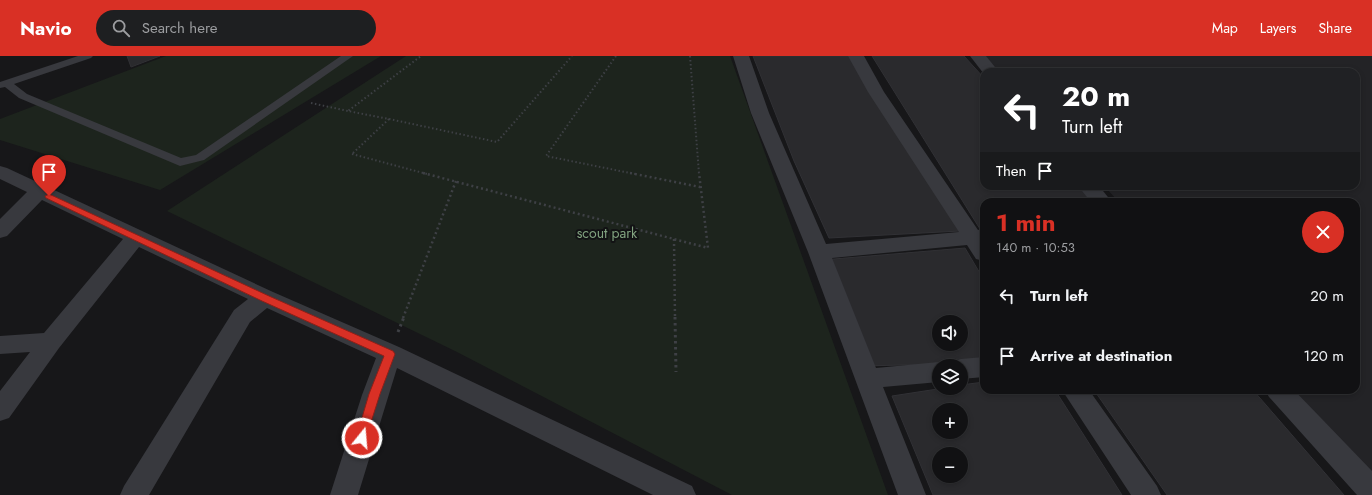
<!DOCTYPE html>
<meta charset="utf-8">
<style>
body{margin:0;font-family:Jost,sans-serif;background:#1e1f21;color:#f1f3f6;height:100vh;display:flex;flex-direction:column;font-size:15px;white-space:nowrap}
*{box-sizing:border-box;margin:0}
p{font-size:13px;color:#9c9da0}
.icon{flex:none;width:22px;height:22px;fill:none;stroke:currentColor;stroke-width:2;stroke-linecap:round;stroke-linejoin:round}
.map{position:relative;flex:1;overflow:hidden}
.panel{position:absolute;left:980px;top:142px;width:380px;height:196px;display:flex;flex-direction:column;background:#111113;border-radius:12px;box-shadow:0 2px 6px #0003,0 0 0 1px #303133}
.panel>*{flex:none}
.guide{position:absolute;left:980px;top:12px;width:380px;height:122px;border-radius:12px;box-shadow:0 2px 6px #0003,0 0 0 1px #303133;background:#202124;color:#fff;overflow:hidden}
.buttons{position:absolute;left:932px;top:259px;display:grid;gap:8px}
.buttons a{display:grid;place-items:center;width:36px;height:36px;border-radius:50%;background:#111113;box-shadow:0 2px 6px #0003,0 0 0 1px #303133;font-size:20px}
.pin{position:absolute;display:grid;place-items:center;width:34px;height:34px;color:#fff;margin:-41px -17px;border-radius:50% 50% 50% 0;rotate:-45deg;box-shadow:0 0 4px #0007}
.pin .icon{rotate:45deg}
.me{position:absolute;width:44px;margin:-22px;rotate:17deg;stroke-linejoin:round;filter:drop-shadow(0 0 3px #0008)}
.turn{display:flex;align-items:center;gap:14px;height:84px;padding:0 16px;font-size:18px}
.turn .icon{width:52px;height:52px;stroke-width:2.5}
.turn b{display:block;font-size:28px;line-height:34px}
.then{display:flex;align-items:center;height:38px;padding:0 16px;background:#0003;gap:8px;font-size:15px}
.round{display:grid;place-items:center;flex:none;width:42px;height:42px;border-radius:21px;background:#1e1f21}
.overview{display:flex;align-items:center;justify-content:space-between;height:68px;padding:0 16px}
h1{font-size:24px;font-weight:700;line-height:30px;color:#d93025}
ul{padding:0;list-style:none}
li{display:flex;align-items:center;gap:12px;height:60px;padding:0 16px}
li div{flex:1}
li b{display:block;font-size:15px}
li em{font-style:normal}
header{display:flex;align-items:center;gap:24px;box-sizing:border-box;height:56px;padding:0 20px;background:#d93025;color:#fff}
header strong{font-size:19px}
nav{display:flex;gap:22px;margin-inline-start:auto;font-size:14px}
.search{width:280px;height:36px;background:#1e1f21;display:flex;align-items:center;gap:10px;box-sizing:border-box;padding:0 14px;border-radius:22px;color:#9c9da0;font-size:15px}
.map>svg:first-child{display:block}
.built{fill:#232326}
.green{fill:#1d241d}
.building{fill:#2a2a2d;stroke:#313135;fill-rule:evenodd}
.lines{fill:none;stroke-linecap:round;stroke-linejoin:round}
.path-far2{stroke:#3e4045;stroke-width:2;stroke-dasharray:1.5 2.5;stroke-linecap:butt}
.path-far1{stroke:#3e4045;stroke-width:2.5;stroke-dasharray:2 3;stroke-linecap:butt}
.path{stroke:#3e4045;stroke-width:3;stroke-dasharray:2.5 3.5;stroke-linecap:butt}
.lane{fill:#38393e;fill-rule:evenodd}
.street{fill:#38393e;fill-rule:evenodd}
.route{fill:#d93025;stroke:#8d1f18}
.labels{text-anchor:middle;stroke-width:4;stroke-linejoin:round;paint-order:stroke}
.park-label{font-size:14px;fill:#82a380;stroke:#121214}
</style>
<header>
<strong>Navio</strong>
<div class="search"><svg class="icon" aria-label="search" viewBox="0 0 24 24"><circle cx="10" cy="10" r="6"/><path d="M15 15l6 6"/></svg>Search here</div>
<nav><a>Map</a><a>Layers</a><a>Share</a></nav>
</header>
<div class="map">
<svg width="1372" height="439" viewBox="0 0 1372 439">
<rect width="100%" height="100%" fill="#171719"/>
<path class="built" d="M983,0H1372V418L1294,334H1356V146H1119L1104,130H1356V16H998Z"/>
<path class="green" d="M166,0H381L160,134L0,84V63Z
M406,0H730L888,439H732L457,296L167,155Z"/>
<path class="building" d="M127,0H160L131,11Z
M753,0H850L960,175L829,182L794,105Z
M872,0H964L984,22V130H1079L1093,146H984V172L980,173Z
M965,192L984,224V307L862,310L822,204ZM939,266H961V288H939Z
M984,326V334H1055L1122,439H933L892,340L944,332H961V329ZM939,354H961V376H939ZM939,398H961V420H939Z
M1094,334H1253L1344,439H1167Z"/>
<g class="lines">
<path class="path-far2" d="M616,0L546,100L635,118
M690,0L699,118
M311,47L348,55
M389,63L497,86L572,0
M353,97L389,63L348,55L421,0
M352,98L427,118"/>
<path class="path-far1" d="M423,117L708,192L699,117
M630,117L700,131
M674,183L675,262
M403,262L456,125"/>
<path class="path" d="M675,261L676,316
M398,276L404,261"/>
<path class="lane" d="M78,0H93L91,2L14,28L27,38L181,102L196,99L341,0H353L204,104L180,110L19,42L5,31L0,32V26Z"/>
<path class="street" d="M733,0H749L769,57L826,188L959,176L868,36L848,0H864L884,36L978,174L984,173V205L976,203L967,189L832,202L876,312L939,306L948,310H939V326L883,331L926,439H898L808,196L751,57Z
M970,0H986L999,16H984V18Z
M0,110L7,112L273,236L399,291L692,430L696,439H653L397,312L358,439H330L362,339L376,302L267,252L250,266L149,439H120L124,430L234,254L248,243L139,191L59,292L9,362L0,365V335L30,296L0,298V280L44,277L123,183L42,144L7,180L0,182V163L27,136L0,123Z
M1078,130H1099L1112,146H1091Z
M984,301V321L961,323V310H950L952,306L961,303Z
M1062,334H1089L1157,430L1161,439H1131Z
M1265,334H1294L1372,415V439H1357L1269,341Z"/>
</g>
<path class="route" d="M49,138L269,240L393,295L395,298L380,338L365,385L362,386L358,385L356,382L369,338L384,300L262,245L46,142L45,140Z"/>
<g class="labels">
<g class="park-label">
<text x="607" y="182">scout park</text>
</g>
</g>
</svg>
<div class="buttons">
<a><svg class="icon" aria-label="sound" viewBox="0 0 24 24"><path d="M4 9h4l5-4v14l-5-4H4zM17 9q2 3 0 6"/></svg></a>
<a><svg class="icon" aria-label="layers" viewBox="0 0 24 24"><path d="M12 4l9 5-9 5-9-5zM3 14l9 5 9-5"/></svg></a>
<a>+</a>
<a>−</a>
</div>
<div class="pin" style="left:49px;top:140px;background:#d93025"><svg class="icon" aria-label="arrive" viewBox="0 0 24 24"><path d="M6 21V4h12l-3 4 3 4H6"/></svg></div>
<svg class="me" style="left:362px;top:382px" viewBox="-20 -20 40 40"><circle r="17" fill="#d93025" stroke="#fff" stroke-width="3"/><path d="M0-11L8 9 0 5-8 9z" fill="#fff"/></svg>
<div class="guide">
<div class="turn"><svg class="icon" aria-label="left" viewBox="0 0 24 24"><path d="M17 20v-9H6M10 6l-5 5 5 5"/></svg><div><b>20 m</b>Turn left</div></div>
<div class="then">Then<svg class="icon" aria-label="arrive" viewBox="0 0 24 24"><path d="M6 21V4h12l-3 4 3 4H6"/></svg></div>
</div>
<section class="panel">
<div class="overview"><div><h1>1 min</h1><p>140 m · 10:53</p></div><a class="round" style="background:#d93025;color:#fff"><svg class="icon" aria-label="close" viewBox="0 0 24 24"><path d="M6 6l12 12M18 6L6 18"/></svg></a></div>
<ul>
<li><svg class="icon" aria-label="left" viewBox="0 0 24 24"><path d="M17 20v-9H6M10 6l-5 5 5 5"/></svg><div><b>Turn left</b></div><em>20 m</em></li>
<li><svg class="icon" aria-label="arrive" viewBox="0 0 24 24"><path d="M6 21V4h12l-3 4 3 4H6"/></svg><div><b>Arrive at destination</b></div><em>120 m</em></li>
</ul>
</section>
</div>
